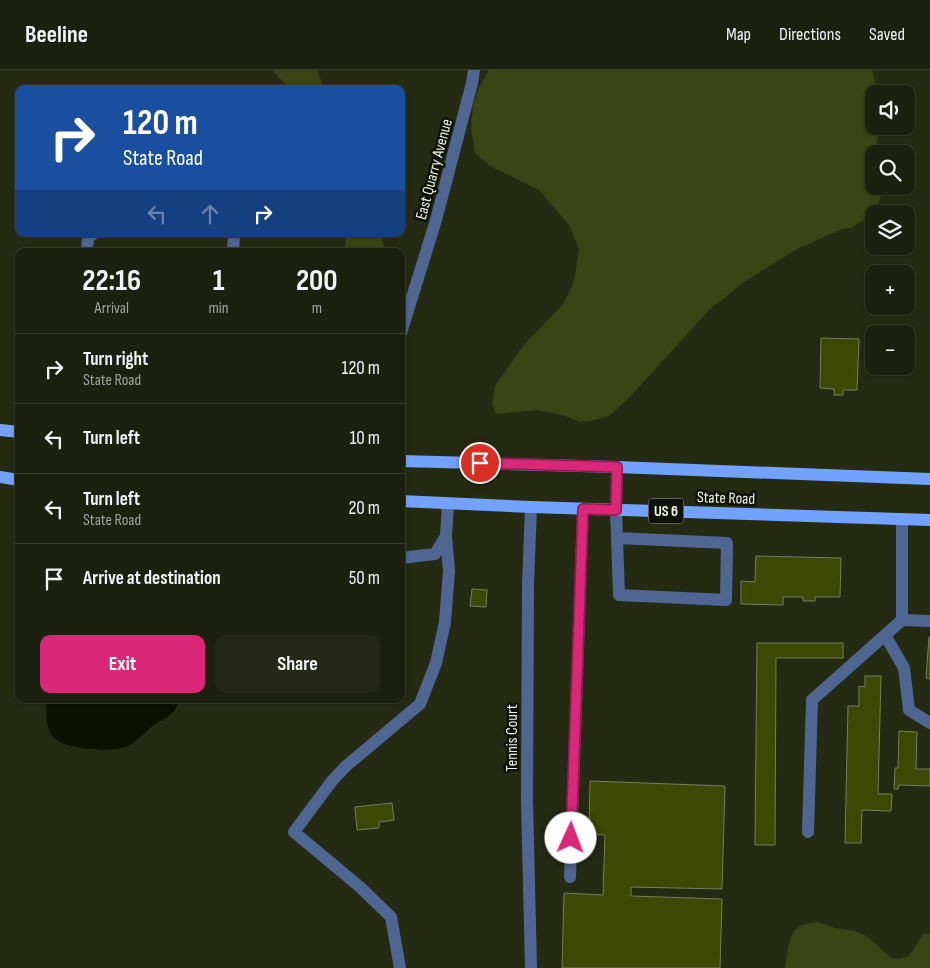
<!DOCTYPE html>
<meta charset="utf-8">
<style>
body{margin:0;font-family:"Sofia Sans Condensed",sans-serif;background:#252817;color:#f1f3f6;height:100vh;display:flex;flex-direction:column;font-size:19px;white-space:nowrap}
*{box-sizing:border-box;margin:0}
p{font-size:16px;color:#a0a39e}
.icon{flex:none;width:28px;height:28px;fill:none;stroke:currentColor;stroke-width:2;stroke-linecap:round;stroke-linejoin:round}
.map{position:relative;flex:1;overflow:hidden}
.drawer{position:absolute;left:15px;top:178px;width:390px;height:455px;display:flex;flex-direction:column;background:#1c200e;border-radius:10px;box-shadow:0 1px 4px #0004,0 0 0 1px #3a3e2e}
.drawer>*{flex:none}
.hud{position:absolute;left:15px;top:15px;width:390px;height:152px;border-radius:10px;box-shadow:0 1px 4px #0004,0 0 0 1px #3a3e2e;background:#1a4fa0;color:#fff;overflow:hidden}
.buttons{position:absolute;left:865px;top:15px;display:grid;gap:10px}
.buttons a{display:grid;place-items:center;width:50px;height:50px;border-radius:10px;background:#1c200e;box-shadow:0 1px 4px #0004,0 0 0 1px #3a3e2e;font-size:25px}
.pin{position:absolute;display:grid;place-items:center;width:42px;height:42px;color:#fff;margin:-21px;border:2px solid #fff;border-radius:50%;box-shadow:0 1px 5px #0007}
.me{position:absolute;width:55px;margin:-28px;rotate:2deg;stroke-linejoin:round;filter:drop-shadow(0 0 4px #0008)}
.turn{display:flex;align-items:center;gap:18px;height:105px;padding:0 25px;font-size:22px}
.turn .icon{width:65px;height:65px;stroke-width:2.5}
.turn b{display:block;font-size:35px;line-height:42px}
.lanes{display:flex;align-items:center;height:48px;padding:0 25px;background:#0003;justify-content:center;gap:25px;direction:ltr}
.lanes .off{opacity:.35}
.eta{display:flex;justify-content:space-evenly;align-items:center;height:85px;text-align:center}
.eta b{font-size:30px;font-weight:700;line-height:35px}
.cta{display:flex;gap:10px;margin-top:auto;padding:10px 25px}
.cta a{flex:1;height:58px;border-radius:10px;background:#db2777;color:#fff;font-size:20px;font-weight:700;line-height:58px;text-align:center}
.cta a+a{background:#252817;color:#f1f3f6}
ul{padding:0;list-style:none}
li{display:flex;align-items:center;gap:15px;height:70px;padding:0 25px;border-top:1px solid #3a3e2e}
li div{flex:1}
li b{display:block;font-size:19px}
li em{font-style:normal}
header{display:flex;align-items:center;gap:30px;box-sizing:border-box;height:70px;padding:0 25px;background:#1c200e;border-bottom:1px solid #3a3e2e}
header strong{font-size:24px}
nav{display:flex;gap:28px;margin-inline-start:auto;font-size:18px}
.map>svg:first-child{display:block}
.green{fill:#3b4415}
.water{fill:#0d1100}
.building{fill:#3d4803;stroke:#767d62}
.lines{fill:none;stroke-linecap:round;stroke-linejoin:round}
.minor{stroke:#4f6692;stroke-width:12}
.major{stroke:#73a2fe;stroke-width:12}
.route-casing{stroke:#8e194d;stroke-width:12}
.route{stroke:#db2777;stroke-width:9}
.labels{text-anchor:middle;stroke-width:5;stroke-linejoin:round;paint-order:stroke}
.shield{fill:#0f1208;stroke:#aeb2a4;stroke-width:1}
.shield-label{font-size:15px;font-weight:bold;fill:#f2f6e7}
.street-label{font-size:16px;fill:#f2f6e7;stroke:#0f1208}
</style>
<header>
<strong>Beeline</strong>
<nav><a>Map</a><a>Directions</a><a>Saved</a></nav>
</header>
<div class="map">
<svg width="930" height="898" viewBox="0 0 930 898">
<rect width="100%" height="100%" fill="#252b13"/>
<path class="green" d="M273,0H317L324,19H291L278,7Z
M489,0H872L877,18V24H874V56H879L876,81L875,84H874V87L867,102L874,109V116H880L884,120L875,140L867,148L851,158L842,159L797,179L744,212L709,240L629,328L609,346L591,351L580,352L566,346L538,340L496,344L492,334L495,316L523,276L563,234L571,219L575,206L579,179L569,155L539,120L490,96L475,83L471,58L473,35L479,18Z
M346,164H381L385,181H344C346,175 345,170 346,164Z
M818,852L834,858L856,861L868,867L891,888L899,889L909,886L923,864H930V898H785C787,885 788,860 802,855C807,853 813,853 818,852Z"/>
<path class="water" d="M47,629H181C178,634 175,641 170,645C166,649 159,651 154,655C143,663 136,674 123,678C109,682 66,679 55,669C45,661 46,641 47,629Z"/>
<path class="building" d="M821,268L859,269L857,320H843V325H834V319L820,318Z
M756,486L841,488L840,527H815V531H803V527H783V535L741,534V511L755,512Z
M472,519L487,520L486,537L470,536Z
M929,567H930V609L926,608Z
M757,573H843V588H776L775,775H755Z
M865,606H881L878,724H892L891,741L862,740L861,773H845L848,636H859V616L865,617Z
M899,661L917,662L916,699H930V716L899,715L898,719H894L895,698H898Z
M590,711L725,716L722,819L631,817V826L722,829L720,898H562L564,823L603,825L605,765L589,764Z
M392,733L394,750L379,752V758L357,760L355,737Z"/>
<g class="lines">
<path class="minor" d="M87,181L88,167L93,164
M233,181L234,164
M401,263L436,150L472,13L474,0
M617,397L616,440L619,525L726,530L727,473L617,468
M531,437L528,514L527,731L531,898
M401,488L435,484L446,466L448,434
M902,550L930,551
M885,565L904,598L909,640L930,653
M808,762L812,630L902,550V449
M570,807L583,439
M400,898L391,847L360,817L294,762L332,711L346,696L420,634L436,593L445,552L449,501L446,466"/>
<path class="major" d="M0,360L19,362
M401,391L617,397L930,409
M0,407L19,410
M401,431L531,437L930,450"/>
</g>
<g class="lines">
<defs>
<path id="route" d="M480,393L617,397L616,440L583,439L571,768"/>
</defs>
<use href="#route" class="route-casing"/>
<use href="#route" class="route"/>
</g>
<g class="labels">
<rect class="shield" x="648.5" y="428.5" width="35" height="25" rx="4"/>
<g class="shield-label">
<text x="666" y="446">US 6</text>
</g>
<g class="street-label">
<text transform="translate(433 99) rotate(-75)" y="6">East Quarry Avenue</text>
<text transform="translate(726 427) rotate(2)" y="6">State Road</text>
<text transform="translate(511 668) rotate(-90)" y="6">Tennis Court</text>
</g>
</g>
</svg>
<div class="buttons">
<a><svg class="icon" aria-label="sound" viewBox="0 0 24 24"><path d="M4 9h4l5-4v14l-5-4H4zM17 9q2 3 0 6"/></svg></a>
<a><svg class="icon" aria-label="search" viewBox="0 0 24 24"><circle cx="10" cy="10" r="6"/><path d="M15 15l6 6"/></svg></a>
<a><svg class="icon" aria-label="layers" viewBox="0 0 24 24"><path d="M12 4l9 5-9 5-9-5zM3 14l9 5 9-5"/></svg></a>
<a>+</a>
<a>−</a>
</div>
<div class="pin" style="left:480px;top:393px;background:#d93025"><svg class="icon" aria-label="arrive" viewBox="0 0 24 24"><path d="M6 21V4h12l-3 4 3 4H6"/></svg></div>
<svg class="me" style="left:571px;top:768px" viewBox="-20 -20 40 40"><circle r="19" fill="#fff"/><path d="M0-13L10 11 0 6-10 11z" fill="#db2777"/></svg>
<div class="hud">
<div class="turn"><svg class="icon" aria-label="right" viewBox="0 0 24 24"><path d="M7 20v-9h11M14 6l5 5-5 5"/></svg><div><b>120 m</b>State Road</div></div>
<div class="lanes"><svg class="icon off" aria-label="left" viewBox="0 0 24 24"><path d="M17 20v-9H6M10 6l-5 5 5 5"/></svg><svg class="icon off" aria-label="ahead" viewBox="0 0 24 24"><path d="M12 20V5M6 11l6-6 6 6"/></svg><svg class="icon" aria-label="right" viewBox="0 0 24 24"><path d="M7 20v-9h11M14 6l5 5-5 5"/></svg></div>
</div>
<section class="drawer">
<div class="eta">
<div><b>22:16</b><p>Arrival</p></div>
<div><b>1</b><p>min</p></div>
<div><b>200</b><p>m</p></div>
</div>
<ul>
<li><svg class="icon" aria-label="right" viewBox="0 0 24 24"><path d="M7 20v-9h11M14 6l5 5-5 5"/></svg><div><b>Turn right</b><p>State Road</p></div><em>120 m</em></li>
<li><svg class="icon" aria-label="left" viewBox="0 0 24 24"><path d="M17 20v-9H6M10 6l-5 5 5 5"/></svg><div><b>Turn left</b></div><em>10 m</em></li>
<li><svg class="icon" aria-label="left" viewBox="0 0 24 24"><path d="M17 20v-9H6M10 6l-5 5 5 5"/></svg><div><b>Turn left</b><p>State Road</p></div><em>20 m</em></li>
<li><svg class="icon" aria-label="arrive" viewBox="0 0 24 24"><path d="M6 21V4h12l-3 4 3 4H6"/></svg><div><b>Arrive at destination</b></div><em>50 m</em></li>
</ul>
<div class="cta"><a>Exit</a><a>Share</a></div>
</section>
</div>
